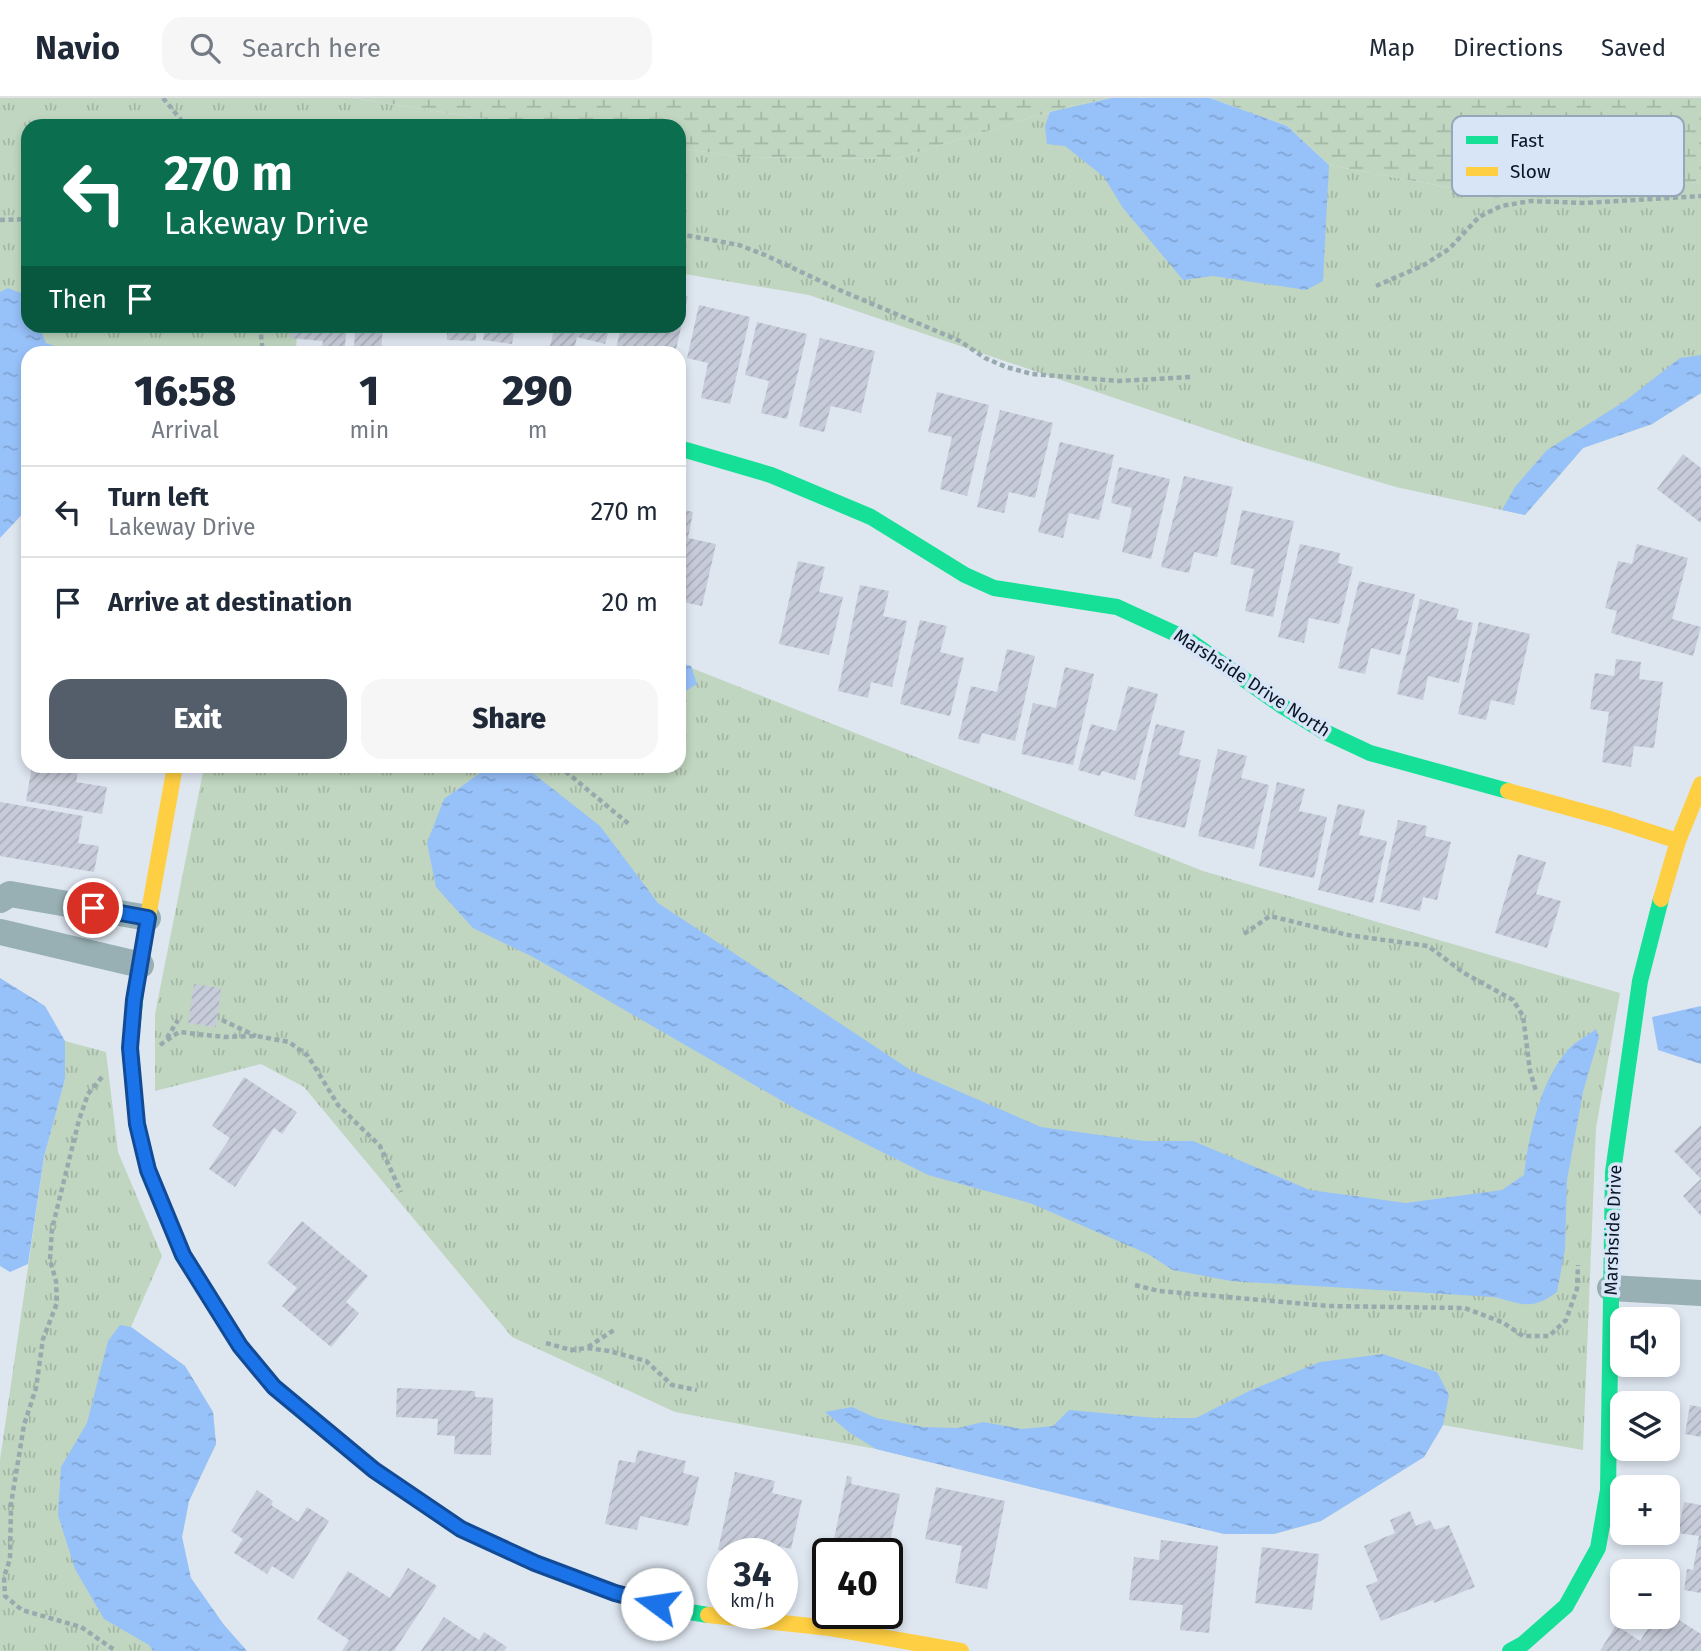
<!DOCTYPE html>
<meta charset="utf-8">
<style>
body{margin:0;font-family:"Fira Sans",sans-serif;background:#f6f6f7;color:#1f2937;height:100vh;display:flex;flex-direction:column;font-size:26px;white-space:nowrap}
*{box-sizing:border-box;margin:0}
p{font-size:23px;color:#747a83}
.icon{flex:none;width:38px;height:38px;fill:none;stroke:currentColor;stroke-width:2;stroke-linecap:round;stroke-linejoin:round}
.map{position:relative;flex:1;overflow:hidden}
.panel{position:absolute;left:21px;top:248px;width:665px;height:427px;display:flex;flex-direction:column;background:#fff;border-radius:21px;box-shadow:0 4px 10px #0003}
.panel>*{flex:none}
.banner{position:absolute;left:21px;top:21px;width:665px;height:214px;border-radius:21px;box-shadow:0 4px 10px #0003;background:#0b6e4f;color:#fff;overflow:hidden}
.controls{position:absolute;left:1610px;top:1209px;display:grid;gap:14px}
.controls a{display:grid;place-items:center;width:70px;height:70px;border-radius:14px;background:#fff;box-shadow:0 4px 10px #0003;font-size:35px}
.speed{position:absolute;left:707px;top:1440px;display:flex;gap:14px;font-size:35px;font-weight:700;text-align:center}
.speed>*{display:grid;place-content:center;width:91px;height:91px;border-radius:50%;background:#fff;box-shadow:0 4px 10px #0003;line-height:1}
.speed small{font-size:18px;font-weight:400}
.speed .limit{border:4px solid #111;border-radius:10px;background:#fff;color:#111}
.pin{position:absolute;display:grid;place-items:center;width:60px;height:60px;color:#fff;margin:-30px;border:4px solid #fff;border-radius:50%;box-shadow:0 2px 7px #0007}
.me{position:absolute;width:77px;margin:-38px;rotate:284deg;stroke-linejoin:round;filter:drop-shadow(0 0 5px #0008)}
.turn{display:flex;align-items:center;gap:24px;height:147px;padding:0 28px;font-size:32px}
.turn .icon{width:91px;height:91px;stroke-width:2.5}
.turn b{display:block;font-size:49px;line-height:60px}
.then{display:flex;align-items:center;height:66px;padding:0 28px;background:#0003;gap:14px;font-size:26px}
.eta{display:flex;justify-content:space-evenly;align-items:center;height:119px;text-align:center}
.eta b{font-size:42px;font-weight:800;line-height:49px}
.button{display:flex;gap:14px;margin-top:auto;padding:14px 28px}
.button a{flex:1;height:80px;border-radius:21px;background:#545e6b;color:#fff;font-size:28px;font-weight:800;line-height:80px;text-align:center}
.button a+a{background:#f6f6f7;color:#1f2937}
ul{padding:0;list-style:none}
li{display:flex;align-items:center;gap:21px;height:91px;padding:0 28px;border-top:2px solid #e0e1e3}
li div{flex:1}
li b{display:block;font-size:26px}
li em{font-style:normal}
header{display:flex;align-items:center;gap:42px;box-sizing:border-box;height:98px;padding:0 35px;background:#fff;border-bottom:2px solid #e0e1e3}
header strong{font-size:33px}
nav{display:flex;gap:38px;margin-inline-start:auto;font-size:24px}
.search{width:490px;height:63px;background:#f6f6f7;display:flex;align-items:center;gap:18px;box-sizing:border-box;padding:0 24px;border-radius:21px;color:#747a83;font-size:26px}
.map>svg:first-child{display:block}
.grass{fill:url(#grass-tufts)}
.wetland{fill:url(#wetland-marsh)}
.water{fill:url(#water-ripples)}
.building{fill:url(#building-hatch)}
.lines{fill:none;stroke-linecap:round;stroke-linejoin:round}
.path{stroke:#98aaae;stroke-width:4.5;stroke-dasharray:5 3.5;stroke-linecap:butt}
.street{stroke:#98b0b4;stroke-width:26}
.fast{stroke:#16e098;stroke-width:16}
.slow{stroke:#ffcf43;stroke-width:16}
.route-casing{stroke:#114b97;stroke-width:18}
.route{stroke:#1a73e8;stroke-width:12}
.labels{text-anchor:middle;stroke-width:7;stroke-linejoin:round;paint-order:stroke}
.street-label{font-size:18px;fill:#091424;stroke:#d7e5f7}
.key{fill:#d7e5f7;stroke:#99a6b8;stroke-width:2}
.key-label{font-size:19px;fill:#091424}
</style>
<header>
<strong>Navio</strong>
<div class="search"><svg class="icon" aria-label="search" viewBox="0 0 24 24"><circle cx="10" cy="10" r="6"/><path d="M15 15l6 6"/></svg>Search here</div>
<nav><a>Map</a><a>Directions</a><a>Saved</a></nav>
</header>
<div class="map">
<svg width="1701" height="1553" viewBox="0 0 1701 1553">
<defs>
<pattern id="grass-tufts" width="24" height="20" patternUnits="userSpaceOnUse" patternTransform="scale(1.75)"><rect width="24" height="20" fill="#c0d6c0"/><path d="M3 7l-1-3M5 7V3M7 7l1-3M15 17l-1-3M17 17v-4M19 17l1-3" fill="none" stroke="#a4b7a5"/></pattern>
<pattern id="wetland-marsh" width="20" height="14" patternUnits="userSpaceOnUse" patternTransform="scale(1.75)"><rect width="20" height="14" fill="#c0d6c0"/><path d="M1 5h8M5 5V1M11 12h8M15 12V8" fill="none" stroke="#a4b7a5"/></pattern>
<pattern id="water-ripples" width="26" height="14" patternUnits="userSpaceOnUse" patternTransform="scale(1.75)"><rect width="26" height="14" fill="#97c1f9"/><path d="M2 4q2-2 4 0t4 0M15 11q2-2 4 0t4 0" fill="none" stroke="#81a5d5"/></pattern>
<pattern id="building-hatch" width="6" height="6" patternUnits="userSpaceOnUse" patternTransform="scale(1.75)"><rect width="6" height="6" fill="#c7ccda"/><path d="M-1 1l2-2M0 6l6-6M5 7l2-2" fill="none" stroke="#aaaebb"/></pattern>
</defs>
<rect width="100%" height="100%" fill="#dee6f0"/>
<path class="grass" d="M0,0H352L531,28H28V228H297L296,255L28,256L0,370Z
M1112,0H1210L1329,67L1504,100L1701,84V295L1652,326L1583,350L1525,417L1396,389L1248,345L809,197L679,175V50L741,59L895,61L1070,8Z
M679,565L1203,773L1620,895L1596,1030L1583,1352L1443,1327L1424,1359L1321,1423L1274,1436H1225L876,1351L675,1314L512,1239L304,989L261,966L155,993V916L204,669L679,668Z
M65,943L106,954L118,1054L162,1158L131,1229L185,1268L213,1314L216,1346L189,1403L182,1439L190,1480L224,1527L247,1553H0V1362L44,1059L65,981Z"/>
<path class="wetland" d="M353,0H1112L1070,8L895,61L741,59L679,50V28H531Z
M1210,0H1701V84L1505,100L1329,67L1287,28Z"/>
<path class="water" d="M1112,0H1210L1287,28L1329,67L1323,183L1306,192L1213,178L1183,182L1123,110L1104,79L1065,48L1047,46L1045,28L1050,14Z
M8,190L26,197L28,228H39L46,245L74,255L28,256V410L0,440V194Z
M1701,257V295L1652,326L1583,350L1525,417L1502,412L1515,389L1547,352L1625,303L1680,260Z
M679,565L691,568L697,586L679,597Z
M501,668L525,669L600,728L658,805L912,973L1041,1029L1144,1043H1193L1310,1092L1406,1105L1502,1092L1524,1077C1529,1037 1539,987 1566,954C1573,945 1587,938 1596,931L1599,939L1583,994L1567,1082L1565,1151L1557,1194C1531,1213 1523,1206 1494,1199L1231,1183L1173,1172L1148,1156L1030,1105L928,1077L796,1011L533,859L473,830L436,789L427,745L444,701L487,670Z
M0,880L45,908L65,943V981L44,1059L28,1166L10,1174L0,1168Z
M1701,908V966L1658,952L1652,919Z
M120,1227L131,1229L185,1268L213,1314L216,1346L189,1403L182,1439L191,1480L224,1527L247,1553H153L149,1547L104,1521L75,1471L58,1417L61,1369L87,1325L108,1243Z
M1383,1256L1437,1274L1449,1297L1443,1327L1424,1359L1321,1423L1274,1436H1224L876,1351L850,1335L825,1314L852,1309L876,1320L923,1329L958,1330L983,1324L1022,1331L1053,1328L1069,1312L1156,1320H1196L1249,1293L1320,1264Z"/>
<path class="building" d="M679,196L688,198L675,256H615L621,228H679Z
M699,207L750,219L730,306L701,300L708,265L687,260Z
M757,224L807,236L787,321L761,315L769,283L745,277Z
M291,228H347L344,256H321L323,243L290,240Z
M355,228H383L381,253L354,252Z
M447,228H476V243L447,242Z
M485,228H515L512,246L483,242Z
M555,228H610L605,246L577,239L573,256H548Z
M820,240L875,253L861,315L831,308L824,334L799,328Z
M937,294L989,307L967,398L940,391L952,339L928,334Z
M1000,312L1053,325L1035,400L1009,394L1004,415L977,409Z
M1060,344L1114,357L1099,422L1069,415L1063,440L1038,434Z
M1683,356L1701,370V425L1657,391Z
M1119,369L1170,381L1151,461L1122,454L1132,410L1111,405Z
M1184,378L1233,389L1217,459L1194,454L1189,475L1161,469Z
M679,411L693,414L688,440L716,446L702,508L679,503Z
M1242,412L1294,423L1273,519L1245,513L1254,471L1230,466Z
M1300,446L1340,455L1338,465L1353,469L1339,526L1309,520L1304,545L1278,539Z
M1637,446L1688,460L1672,521L1701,529L1693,558L1611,535L1617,513L1605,510L1618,463L1632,466Z
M798,463L825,469L819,494L843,499L829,557L779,546Z
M1359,483L1415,496L1400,557L1371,550L1365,576L1338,570Z
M860,487L889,493L883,518L907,523L892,589L871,584L868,600L838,593Z
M1420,501L1459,511L1456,521L1473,525L1459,585L1428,578L1423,602L1397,596Z
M920,522L947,528L940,554L964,560L950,618L900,606Z
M1479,524L1530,536L1514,607L1491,602L1486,622L1458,616Z
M1007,551L1035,558L1015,643L982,635L979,646L958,641L971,588L997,594Z
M1616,561L1641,564L1639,581L1663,584L1654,650L1634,648L1631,669L1602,664L1609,614L1590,611L1595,575L1614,578Z
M1065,569L1094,576L1073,667L1021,656L1033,605L1056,610Z
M1128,588L1158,596L1135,682L1102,673L1100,678L1078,672L1091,626L1116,633Z
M1156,626L1185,633L1179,657L1201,662L1185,730L1134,718Z
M1218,651L1247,658L1241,680L1269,687L1254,751L1198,738Z
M32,668H79L76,684L107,689L102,716L26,703Z
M1277,684L1305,691L1299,713L1327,719L1314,780L1259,768Z
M0,704L83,718L78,745L99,748L94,774L0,758Z
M1338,706L1365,712L1359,737L1387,743L1373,805L1318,792Z
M1398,722L1427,728L1425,738L1451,744L1437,802L1423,799L1420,813L1380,804Z
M1518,756L1546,764L1536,796L1561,803L1547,850L1495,835Z
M194,886L221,890L216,929L188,925Z
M244,979L297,1014L282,1036L274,1030L235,1089L209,1071L230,1040L212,1028Z
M1701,1027V1118L1683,1098L1701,1081L1674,1053Z
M302,1123L368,1178L346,1204L359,1215L331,1249L282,1208L297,1190L267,1165Z
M397,1290L475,1293V1299L493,1300L491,1357L454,1356L455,1338L437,1337L438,1321L396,1319Z
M1690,1307L1701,1309V1339L1685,1336Z
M638,1352L686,1363L683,1375L699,1379L688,1428L640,1418L637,1432L605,1426L619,1362L635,1365Z
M735,1374L775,1383L772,1395L802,1402L791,1451L746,1441L743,1456L718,1452Z
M847,1378L852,1379L851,1386L900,1396L888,1453L862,1447L860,1456H831Z
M936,1389L1005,1403L987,1491L955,1485L962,1448L925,1441Z
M257,1392L273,1403L271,1407L298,1424L307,1409L329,1423L293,1481L272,1468L267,1476L234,1455L243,1441L231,1433Z
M1684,1404L1701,1407V1495L1684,1492L1687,1471L1693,1472L1699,1438L1678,1435Z
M1410,1413L1416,1428L1430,1422L1435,1432L1449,1427L1475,1489L1434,1505L1433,1502L1381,1523L1366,1488L1378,1483L1364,1448L1395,1435L1390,1422Z
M1161,1442L1218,1448L1209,1535L1180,1532L1183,1507L1129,1502L1134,1459L1159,1462Z
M1262,1449L1319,1456L1312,1512L1255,1505Z
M408,1470L437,1488L394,1553H342L349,1542L317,1521L348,1473L390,1500Z
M1668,1515L1701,1536V1553H1600L1616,1527L1640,1543L1655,1519H1668Z
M444,1519L479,1542L484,1534L507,1549L504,1553H421Z"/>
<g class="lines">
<path class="path" d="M163,0L186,28
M0,122L28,121
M679,136L739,147L765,157L844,194L960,243L985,260L1006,269L1032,276L1119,283L1190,279
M1376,188L1424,167L1449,151L1479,119L1501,108L1531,103L1585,105L1701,98
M260,228L263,256
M559,668L630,727
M1244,836L1270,818L1348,837L1428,848L1464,875L1513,902L1523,918L1530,973L1536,993
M222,922L256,938
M167,940L178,922
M160,947L179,934L224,939L257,938L289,944L308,958L338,1007L380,1048L401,1094
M102,979L88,996L79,1022L52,1131L50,1162L56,1183L57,1205L43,1241L36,1290L24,1327L11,1406L10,1461L4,1479L5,1498L22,1512L81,1529L116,1553
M1135,1187L1159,1193L1328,1208L1465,1210L1502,1224L1523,1238H1549L1566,1222L1577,1191L1578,1167
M546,1245L571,1252L587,1250L609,1253L646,1263L672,1287L697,1292
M588,1249L614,1232"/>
<path class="street" d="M0,802L10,796L148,820
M0,834L141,867
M1610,1190L1701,1195"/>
<path class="fast" d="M679,350L771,377L871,419L965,477L994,490L1117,509L1187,541L1282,608L1323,633L1370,655L1508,693
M138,875L130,950L137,1026L148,1072L183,1157L240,1248L274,1289L374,1372L461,1431L535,1465L615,1495L678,1512L708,1517
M1510,1553L1523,1546L1566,1508L1598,1450L1608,1392L1613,1074L1640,883L1661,801"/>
<path class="slow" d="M1508,693L1610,721L1678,743
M1661,801L1678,743L1701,686
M138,875L175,668
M708,1517L830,1530L961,1553"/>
</g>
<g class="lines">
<defs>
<path id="route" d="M93,810L148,820L134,902L130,950L137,1026L148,1072L183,1157L240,1248L274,1289L374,1372L461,1431L535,1465L615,1495L657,1506"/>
</defs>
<use href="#route" class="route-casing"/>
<use href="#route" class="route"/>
</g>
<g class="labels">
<g class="street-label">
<text transform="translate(1252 585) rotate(33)" y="6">Marshside Drive North</text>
<text transform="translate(1613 1132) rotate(-88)" y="6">Marshside Drive</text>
</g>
</g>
<rect x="1452" y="18" width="232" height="80" rx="10" class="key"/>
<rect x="1466" y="38" width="32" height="8" fill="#16e098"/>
<rect x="1466" y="69" width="32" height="9" fill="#ffcf43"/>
<g class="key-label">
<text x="1510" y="49">Fast</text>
<text x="1510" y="80">Slow</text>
</g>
</svg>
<div class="controls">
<a><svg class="icon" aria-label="sound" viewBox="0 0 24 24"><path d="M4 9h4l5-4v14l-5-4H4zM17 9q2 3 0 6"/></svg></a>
<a><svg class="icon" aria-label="layers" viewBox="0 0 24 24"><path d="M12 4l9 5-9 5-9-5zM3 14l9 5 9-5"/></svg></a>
<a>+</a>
<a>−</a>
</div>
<div class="speed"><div>34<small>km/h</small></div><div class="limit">40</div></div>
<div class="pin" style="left:93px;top:810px;background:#d93025"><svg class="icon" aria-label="arrive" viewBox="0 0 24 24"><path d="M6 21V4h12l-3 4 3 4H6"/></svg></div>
<svg class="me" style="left:657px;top:1506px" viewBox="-20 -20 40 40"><circle r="19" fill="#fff"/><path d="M0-13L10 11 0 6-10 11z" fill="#1a73e8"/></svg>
<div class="banner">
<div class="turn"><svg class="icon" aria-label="left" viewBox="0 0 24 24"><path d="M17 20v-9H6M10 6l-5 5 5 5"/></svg><div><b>270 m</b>Lakeway Drive</div></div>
<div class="then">Then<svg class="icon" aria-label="arrive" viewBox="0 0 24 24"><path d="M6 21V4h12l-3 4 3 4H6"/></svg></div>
</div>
<section class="panel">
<div class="eta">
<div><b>16:58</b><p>Arrival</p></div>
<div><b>1</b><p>min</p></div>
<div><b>290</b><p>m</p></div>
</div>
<ul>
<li><svg class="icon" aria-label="left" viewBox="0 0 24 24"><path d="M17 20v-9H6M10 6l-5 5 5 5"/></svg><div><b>Turn left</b><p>Lakeway Drive</p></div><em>270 m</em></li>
<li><svg class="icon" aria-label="arrive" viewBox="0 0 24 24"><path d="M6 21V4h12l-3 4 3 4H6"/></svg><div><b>Arrive at destination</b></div><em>20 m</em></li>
</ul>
<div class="button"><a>Exit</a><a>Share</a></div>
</section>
</div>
